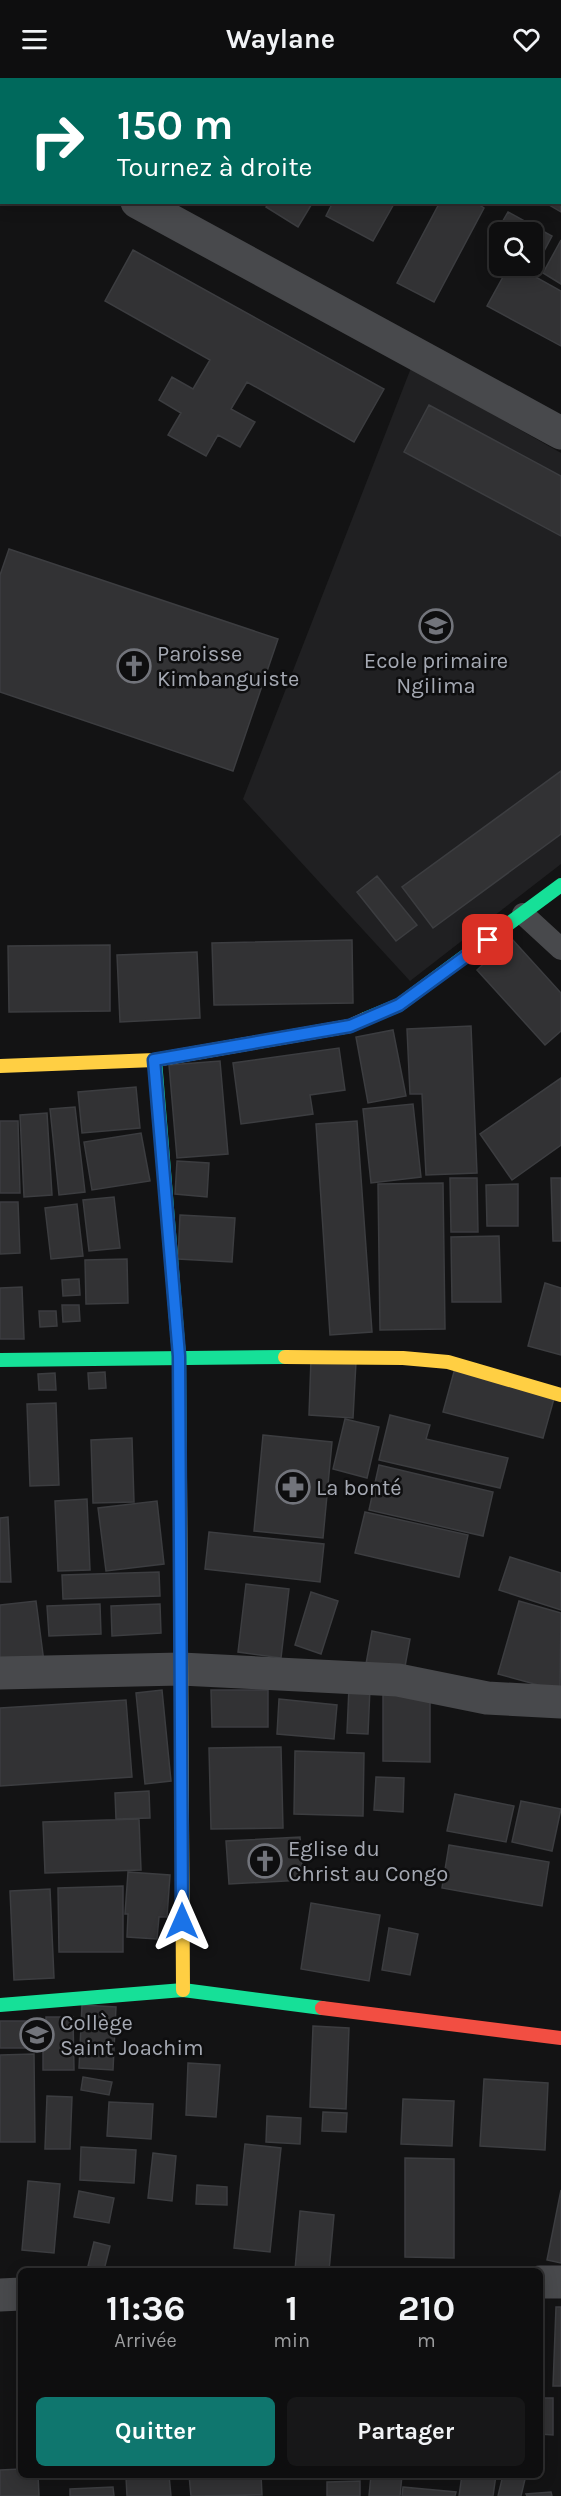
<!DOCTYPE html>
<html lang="fr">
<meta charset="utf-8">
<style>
body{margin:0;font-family:Karla,sans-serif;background:#171718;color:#f1f3f6;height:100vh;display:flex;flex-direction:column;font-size:22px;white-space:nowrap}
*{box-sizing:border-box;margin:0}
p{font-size:20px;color:#9b9c9e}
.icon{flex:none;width:33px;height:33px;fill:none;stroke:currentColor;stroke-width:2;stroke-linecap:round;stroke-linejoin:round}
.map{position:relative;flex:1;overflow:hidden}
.details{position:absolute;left:18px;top:2190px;width:525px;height:210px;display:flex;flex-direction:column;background:#0e0e0f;border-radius:9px;box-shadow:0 3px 15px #0003,0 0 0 2px #2e2e2f}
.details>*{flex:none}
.banner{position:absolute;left:0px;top:0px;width:561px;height:126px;box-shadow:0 3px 15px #0003,0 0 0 2px #2e2e2f;background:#00695c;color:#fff;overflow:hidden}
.fabs{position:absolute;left:489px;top:144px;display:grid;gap:12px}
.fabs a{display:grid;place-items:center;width:54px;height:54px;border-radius:9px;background:#0e0e0f;box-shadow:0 3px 15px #0003,0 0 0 2px #2e2e2f;font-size:30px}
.pin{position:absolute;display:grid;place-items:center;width:51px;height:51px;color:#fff;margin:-26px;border-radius:12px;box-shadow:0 3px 9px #0006}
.me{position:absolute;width:66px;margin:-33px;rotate:0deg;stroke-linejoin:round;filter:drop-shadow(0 0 4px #0008)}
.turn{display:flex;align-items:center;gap:21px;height:126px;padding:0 18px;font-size:27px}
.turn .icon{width:78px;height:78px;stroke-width:2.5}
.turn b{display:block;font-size:42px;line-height:51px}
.eta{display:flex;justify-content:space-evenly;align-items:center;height:102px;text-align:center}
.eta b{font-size:36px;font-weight:700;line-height:42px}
.cta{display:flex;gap:12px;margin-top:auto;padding:12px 18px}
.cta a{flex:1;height:69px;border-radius:9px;background:#0f766e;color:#fff;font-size:24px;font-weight:700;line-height:69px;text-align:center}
.cta a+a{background:#171718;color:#f1f3f6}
header{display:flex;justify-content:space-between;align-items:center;height:78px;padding:0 18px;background:#0e0e0f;font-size:27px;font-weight:700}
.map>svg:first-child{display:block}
.built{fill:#202022}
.building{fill:#323234;stroke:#3c3d40;stroke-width:1.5}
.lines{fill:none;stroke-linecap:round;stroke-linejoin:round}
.lane{stroke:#48494c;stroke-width:22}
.street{stroke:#48494c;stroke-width:33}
.fast{stroke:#16e098;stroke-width:14}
.slow{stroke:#ffcf43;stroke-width:14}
.jam{stroke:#f24e42;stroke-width:14}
.route-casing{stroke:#114b97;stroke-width:15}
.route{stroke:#1a73e8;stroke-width:10}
.labels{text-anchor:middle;stroke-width:5;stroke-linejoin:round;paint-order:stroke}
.poi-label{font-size:22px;fill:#a5a9b3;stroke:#0e0e0f;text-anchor:start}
</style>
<header><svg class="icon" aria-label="menu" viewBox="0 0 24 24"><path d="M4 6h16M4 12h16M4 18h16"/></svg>Waylane<svg class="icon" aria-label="heart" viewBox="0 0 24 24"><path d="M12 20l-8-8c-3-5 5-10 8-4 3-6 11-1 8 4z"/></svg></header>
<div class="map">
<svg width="561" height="2418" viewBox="0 0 561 2418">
<rect width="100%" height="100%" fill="#131314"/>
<path class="built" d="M411,290L561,375V786L410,903L243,721Z"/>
<path class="building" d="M486,0H526L525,2Z
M560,97L561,98V134L544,124H560Z
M270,124H313L298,149L266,129Z
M333,124H395L373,163L326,138Z
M440,124H475L484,130L434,224L397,205Z
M508,134L552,158L534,192L526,188H532V154H500V173L489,167Z
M561,162V206L543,195Z
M133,172L384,311L354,364L247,304L231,331L255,344L240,369L218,357L206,378L168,357L181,335L159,322L172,299L193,311L210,282L105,223Z
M509,188H516L561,213V268L487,228Z
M429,327L561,398V458L404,374Z
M9,471L278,561L233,693L0,614V497Z
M561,693V756L433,850L402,809Z
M377,798L417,847L396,863L357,814Z
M511,860L561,915V953L545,967L477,892Z
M352,862L353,925L214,927L212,865Z
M110,867V933L9,934L8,868Z
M197,874L200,940L120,944L117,877Z
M471,948L477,1095L426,1097L422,1016H410L407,951Z
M393,952L406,1018L368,1025L356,959Z
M339,970L345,1012L310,1017L313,1036L241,1046L233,985Z
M220,983L228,1076L177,1080L169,987Z
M561,1000V1067L512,1102L480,1056Z
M136,1009L140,1050L82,1055L78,1014Z
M413,1026L421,1099L371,1105L363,1031Z
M75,1029L85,1114L59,1117L50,1031Z
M47,1035L52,1117L24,1119L20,1037Z
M0,1043H18L20,1115H0Z
M357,1043L372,1254L330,1257L316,1046Z
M141,1055L150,1103L92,1112L84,1064Z
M177,1083L209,1085L207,1119L175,1116Z
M450,1100H477L478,1154H451Z
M551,1100H561V1163H553Z
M443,1105L445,1251L380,1252L378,1106Z
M518,1106V1148H487L486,1107Z
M114,1119L120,1170L89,1173L83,1122Z
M0,1124H18L20,1175L0,1176Z
M77,1126L83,1178L51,1181L45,1130Z
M180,1137L235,1140L232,1184L178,1181Z
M499,1158L501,1224H452L451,1159Z
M127,1181L128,1225L86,1226L85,1182Z
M79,1201L80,1217L63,1218L62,1202Z
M545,1205L561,1210V1277L528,1268Z
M22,1209L24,1261H0V1210Z
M62,1227H79L80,1243L63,1244Z
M39,1233H56L57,1248L40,1249Z
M311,1281L356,1284L353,1340L309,1337Z
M455,1290L555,1317L543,1360L443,1334Z
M105,1294L106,1310L89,1311L88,1295Z
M55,1295L56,1312H39L38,1296Z
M56,1325L59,1407L30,1408L27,1326Z
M390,1337L430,1347L426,1361L508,1380L500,1410L379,1382Z
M345,1341L379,1349L367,1400L333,1391Z
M263,1357L332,1364L323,1460L254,1453Z
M132,1360L134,1424L93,1425L91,1362Z
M379,1387L493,1414L483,1458L369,1432Z
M87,1421L90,1492L58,1493L55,1423Z
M157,1423L164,1486L106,1493L98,1430Z
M365,1434L468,1457L459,1499L355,1475Z
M8,1439L11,1504H0V1440Z
M209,1454L324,1466L320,1504L205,1491Z
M510,1479L561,1495V1532L499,1512Z
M159,1494L160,1518L63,1521L62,1497Z
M246,1506L289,1511L281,1580L238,1574Z
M311,1514L338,1523L321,1576L295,1567Z
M36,1523L44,1584L0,1590V1527Z
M519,1523L561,1535L560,1613L498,1596Z
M100,1526L101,1556L49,1558L47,1528Z
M160,1526L161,1555L112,1558L111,1528Z
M372,1553L410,1561L404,1594L366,1586Z
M349,1609L370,1610L368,1656L347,1655Z
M162,1612L171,1703L145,1706L136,1615Z
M211,1612H268V1649H212Z
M383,1616H430V1684L383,1683Z
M279,1621L337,1627L334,1661L277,1656Z
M126,1622L132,1699L0,1708V1630Z
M281,1669L283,1750L211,1751L209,1670Z
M295,1673L364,1675L363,1738L294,1736Z
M376,1699L404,1700L403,1734L374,1732Z
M149,1713L150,1740L116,1741L115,1715Z
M455,1716L514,1728L506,1764L447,1753Z
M521,1723L561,1731L552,1773L512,1764Z
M139,1741L141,1792L45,1795L43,1744Z
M300,1759L303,1802L229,1806L226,1763Z
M449,1767L549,1784L542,1828L442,1810Z
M128,1794L170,1797L167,1839H159L157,1861L127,1859L128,1836H125Z
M123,1808V1874H59L58,1810Z
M50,1811L54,1900L14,1902L10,1813Z
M311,1825L380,1837L369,1903L301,1891Z
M389,1850L418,1856L410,1897L382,1892Z
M82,1927L116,1929L113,1992L79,1990Z
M46,1939H73L74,1992H43V1970H0V1943H46Z
M313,1948L349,1950L346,2031L310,2029Z
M34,1976L35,2064H0V1977Z
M188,1985L220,1987L216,2039L186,2037Z
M83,1999L112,2004L109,2017L81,2012Z
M484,2001L548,2005L545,2072L480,2068Z
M47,2018L72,2019L70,2071H45Z
M403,2021L454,2023L452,2068L401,2066Z
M109,2024L153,2026L151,2061L107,2058Z
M323,2034L347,2035L346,2054L322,2053Z
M267,2038L301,2040L300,2066L266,2064Z
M245,2066L281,2070L270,2174L234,2170Z
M81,2069L136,2072L134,2105L80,2102Z
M153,2075L176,2078L172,2123L148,2120Z
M405,2080L454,2081V2180L405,2179Z
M28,2103L60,2106L54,2175L22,2172Z
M197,2107L227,2109V2127L196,2126Z
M561,2112V2185L547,2182Z
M79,2113L114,2120L109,2145L74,2139Z
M300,2133L334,2137L329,2193L295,2192Z
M94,2164L110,2168L104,2192L88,2188Z
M556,2229H561V2308H553Z
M540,2320H553V2357L540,2356Z
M21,2391V2397H38L39,2418H0V2392Z
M169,2397L171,2418H127L126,2399Z
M189,2397H261L262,2417L191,2418Z
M371,2397H402L400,2418H369Z
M462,2397H496L493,2418H459Z
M503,2397H526L521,2418H498Z
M360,2403V2418H327V2404Z
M113,2409L114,2418H70V2411Z
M403,2409L456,2414L455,2418H402Z
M551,2414L552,2418H527L526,2416Z"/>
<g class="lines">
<path class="lane" d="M523,836L561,871"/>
<path class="street" d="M0,50L2,51
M137,124L561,355
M0,1595L181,1591L398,1602L487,1620L561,1624
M540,2204H561
M0,2217L21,2216"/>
<path class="fast" d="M365,941L399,927L561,807
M155,982L179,1278L180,1398
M0,1282L285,1279
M0,1927L183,1912L322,1930"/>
<path class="slow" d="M0,988L155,982L350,948L365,941
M285,1279L403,1280L448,1284L561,1317
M180,1398L183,1912"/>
<path class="jam" d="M322,1930L561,1960"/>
</g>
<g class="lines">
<defs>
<path id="route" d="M182,1843L179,1278L154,982L350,948L399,927L488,862"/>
</defs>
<use href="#route" class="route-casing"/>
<use href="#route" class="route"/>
</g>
<defs>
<symbol id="school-ring" viewBox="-11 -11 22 22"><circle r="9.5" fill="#0e0e0f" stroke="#72747b" stroke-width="1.5"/><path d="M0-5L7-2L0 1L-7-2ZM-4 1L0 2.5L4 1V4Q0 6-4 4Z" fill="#72747b"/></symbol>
<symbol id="church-ring" viewBox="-11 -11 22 22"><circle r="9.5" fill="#0e0e0f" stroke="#72747b" stroke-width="1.5"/><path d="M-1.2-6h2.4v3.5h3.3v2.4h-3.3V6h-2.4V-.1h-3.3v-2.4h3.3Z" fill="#72747b"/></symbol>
<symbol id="pharmacy-ring" viewBox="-11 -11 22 22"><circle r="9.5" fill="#0e0e0f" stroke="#72747b" stroke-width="1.5"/><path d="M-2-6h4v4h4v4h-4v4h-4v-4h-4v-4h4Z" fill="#72747b"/></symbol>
</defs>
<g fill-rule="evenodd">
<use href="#school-ring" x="417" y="529" width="38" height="38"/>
<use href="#church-ring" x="115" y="569" width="38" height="38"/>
<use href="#pharmacy-ring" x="274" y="1390" width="38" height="38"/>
<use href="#church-ring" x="246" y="1764" width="38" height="38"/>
<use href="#school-ring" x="18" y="1938" width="38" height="38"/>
</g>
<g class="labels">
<g class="poi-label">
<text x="157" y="583">Paroisse<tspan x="157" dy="25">Kimbanguiste</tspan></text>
<text x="436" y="590" text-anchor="middle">Ecole primaire<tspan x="436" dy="25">Ngilima</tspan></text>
<text x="316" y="1417">La bonté</text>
<text x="288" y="1778">Eglise du<tspan x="288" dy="25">Christ au Congo</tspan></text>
<text x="60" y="1952">Collège<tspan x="60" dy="25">Saint Joachim</tspan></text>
</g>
</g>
</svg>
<div class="fabs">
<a><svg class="icon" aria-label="search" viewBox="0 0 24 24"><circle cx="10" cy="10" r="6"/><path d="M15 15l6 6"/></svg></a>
</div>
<div class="pin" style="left:488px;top:862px;background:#d93025"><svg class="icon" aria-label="arrive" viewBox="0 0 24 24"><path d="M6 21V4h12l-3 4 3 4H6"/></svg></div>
<svg class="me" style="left:182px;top:1843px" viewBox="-20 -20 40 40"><path d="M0-17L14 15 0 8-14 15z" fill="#1a73e8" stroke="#fff" stroke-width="4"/></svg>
<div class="banner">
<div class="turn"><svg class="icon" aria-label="right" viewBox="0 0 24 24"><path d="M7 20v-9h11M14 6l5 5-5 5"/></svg><div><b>150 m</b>Tournez à droite</div></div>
</div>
<section class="details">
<div class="eta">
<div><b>11:36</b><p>Arrivée</p></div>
<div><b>1</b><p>min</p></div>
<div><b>210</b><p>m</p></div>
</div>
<div class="cta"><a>Quitter</a><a>Partager</a></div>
</section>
</div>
